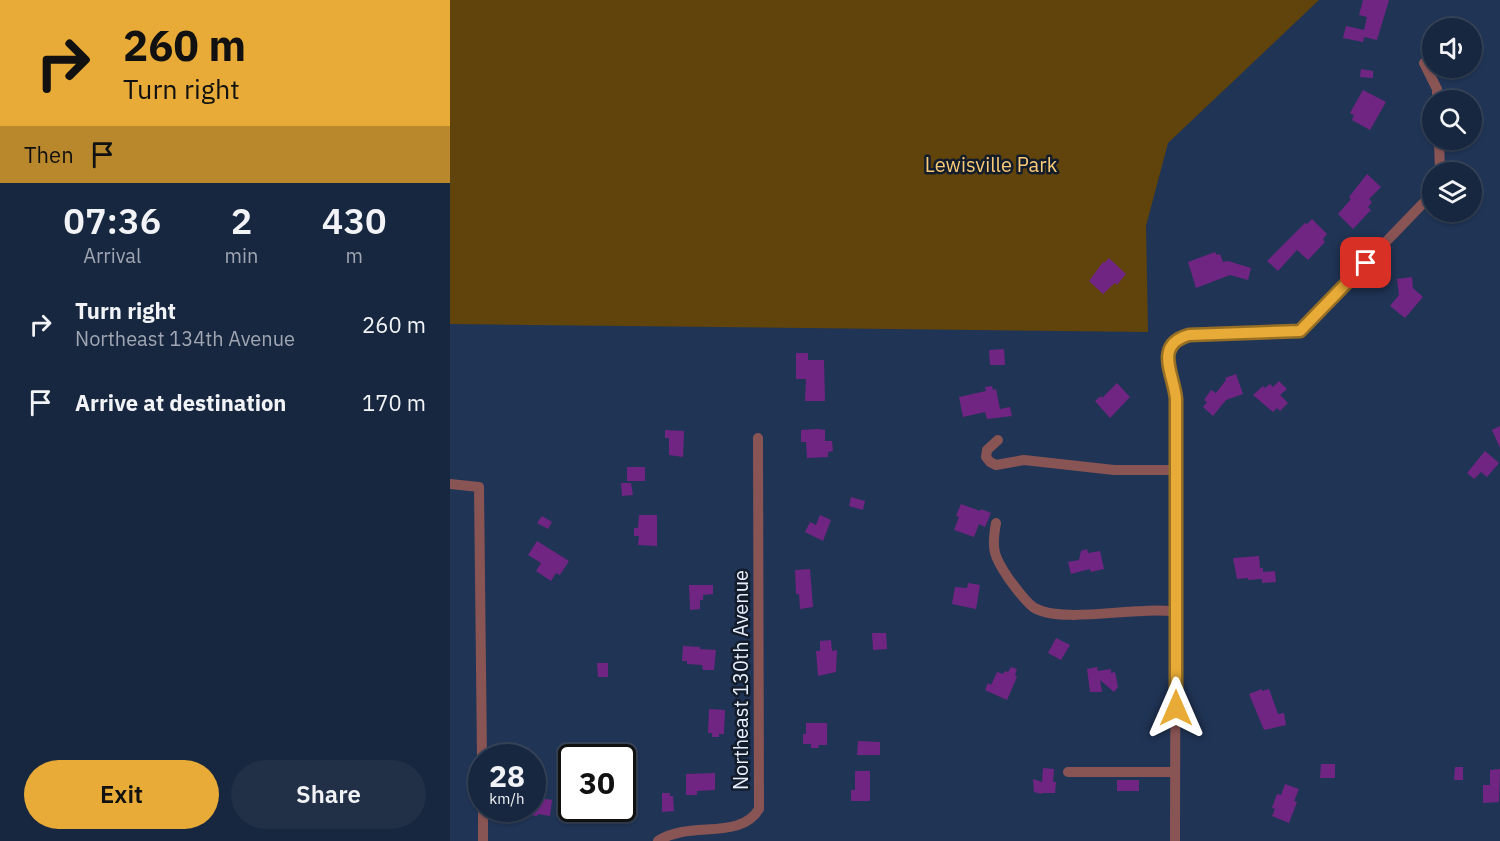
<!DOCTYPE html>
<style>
body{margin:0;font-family:"IBM Plex Sans",sans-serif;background:#212f47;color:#f1f3f6;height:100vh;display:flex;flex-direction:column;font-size:22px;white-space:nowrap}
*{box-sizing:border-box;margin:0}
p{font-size:20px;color:#9fa5b1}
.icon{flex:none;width:33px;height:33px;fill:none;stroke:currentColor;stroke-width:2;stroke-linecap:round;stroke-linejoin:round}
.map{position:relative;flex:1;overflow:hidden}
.panel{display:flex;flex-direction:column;background:#182740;width:450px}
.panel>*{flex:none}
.top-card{background:#e8ab37;color:#111;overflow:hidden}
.controls{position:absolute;left:972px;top:18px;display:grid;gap:12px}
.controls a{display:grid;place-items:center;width:60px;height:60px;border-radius:50%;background:#182740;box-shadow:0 2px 4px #0004,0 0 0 2px #364459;font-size:30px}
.speed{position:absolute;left:18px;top:744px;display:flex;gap:12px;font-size:30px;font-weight:700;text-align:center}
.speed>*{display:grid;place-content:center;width:78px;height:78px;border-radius:50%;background:#182740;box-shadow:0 2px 4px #0004,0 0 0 2px #364459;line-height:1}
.speed small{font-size:15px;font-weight:400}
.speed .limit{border:3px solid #111;border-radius:9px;background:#fff;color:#111}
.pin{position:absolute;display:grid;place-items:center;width:51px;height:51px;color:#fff;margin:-26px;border-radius:12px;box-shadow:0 3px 9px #0006}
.me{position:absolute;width:66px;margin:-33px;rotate:0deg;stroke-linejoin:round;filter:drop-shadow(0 0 4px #0008)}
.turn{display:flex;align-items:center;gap:21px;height:126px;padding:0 24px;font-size:27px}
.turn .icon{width:78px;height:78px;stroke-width:2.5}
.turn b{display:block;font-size:42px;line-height:51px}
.then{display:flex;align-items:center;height:57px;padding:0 24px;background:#0003;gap:12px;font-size:22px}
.eta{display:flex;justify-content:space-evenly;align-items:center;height:102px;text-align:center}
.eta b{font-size:36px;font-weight:600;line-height:42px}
.action{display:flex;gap:12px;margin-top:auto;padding:12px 24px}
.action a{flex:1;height:69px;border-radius:36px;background:#e8ab37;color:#111;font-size:24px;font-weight:600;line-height:69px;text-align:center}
.action a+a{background:#212f47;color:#f1f3f6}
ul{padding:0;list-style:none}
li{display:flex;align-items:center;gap:18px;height:78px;padding:0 24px}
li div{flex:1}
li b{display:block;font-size:22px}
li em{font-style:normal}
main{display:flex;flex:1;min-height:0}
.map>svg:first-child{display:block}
.green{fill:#60440b}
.building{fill:#712583}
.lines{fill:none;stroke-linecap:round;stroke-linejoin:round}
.minor{stroke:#895454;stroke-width:10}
.route-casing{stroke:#976f24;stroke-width:15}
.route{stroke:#e8ab37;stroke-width:10}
.labels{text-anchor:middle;stroke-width:5;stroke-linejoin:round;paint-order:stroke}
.park-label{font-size:20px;fill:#faca78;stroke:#131c2b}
.street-label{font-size:20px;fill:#e6eefb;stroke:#131c2b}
</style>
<main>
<section class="panel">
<div class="top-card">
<div class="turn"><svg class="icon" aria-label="right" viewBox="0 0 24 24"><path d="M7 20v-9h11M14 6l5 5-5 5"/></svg><div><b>260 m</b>Turn right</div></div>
<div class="then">Then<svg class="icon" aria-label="arrive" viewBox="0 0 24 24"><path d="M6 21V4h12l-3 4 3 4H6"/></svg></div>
</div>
<div class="eta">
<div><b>07:36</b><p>Arrival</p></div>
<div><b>2</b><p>min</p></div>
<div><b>430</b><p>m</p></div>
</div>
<ul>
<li><svg class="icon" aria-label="right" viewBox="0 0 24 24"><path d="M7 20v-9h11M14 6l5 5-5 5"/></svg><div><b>Turn right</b><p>Northeast 134th Avenue</p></div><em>260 m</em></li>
<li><svg class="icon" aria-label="arrive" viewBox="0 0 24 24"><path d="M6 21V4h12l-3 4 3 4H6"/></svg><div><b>Arrive at destination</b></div><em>170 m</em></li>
</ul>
<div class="action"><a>Exit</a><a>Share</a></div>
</section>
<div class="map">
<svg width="1050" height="841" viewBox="0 0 1050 841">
<rect width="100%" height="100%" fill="#203455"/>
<path class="green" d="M0,0H869L718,143L696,226L698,332L0,324Z"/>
<path class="building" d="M913,0H939L927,40L914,37L913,42L893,38L896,26L914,30L917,17L909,15Z
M911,69L923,71V78L910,77Z
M913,90L936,102L920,130L902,120L904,115L900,113Z
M917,174L931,187L919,199L922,202L918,207L921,210L903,229L888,214L901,199L899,197Z
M862,219L877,234L873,239L875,242L858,260L847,250L828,271L817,261L855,223L857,224Z
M765,252L767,255L770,254L773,262L778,261L801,268L798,280L780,275L746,288L738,262Z
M659,258L676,274L667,285L665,283L653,294L639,281L653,262L654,263Z
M962,277L963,288L973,297L955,318L940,306L949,295L947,279Z
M554,349L555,365H540L539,350Z
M346,353H358V360H374L375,401H355L356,379H346Z
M786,374L793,394L776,400L763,416L753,407L757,402L754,400L761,390L766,393L776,380L775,378Z
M829,381L837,389L830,395L838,403L830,411L827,408L823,412L803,395L813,386L815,388L820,384L823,387Z
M667,383L680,397L660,418L645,401L651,396L652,398Z
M542,386L543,390L546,389L550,409L560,407L562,416L537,419L535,412L513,417L509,397L536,391L535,387Z
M1050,426V448L1042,430Z
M368,429L375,430V441H382L383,451L378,452V457L357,458L356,442H351V430Z
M215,430L234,431L233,457L219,455V438H215Z
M1035,451L1049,463L1037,477L1031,472L1024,479L1017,473Z
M177,467H195V481H177Z
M171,483H181L183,495L172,496Z
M401,497L415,501L413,510L399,506Z
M511,504L530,511L531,509L541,513L535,527L529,524L524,537L504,530L509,517L506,516Z
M189,515H207V546L188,545L189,536H184V528H188Z
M370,515L381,520L373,541L355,532L360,522L366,525Z
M92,516L102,522L98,529L87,523Z
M87,541L119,561L110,575L106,573L101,581L86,571L91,563L78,555Z
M637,549L638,553L650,551L654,569L641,572L640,569L621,574L618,562L629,560L631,551Z
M809,556L810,568H813V572L825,571L826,582L812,583V579L798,580V578L787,579L783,558Z
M360,569L363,607L350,609L349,594H346L345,570Z
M518,583L530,585L526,609L502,604L505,587L517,588Z
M239,585H263V594L253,595V600H250V609L240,610Z
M422,633H436L437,649L423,650Z
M606,638L620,645L611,660L598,653Z
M381,640L382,651L387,650L386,672L368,676L366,651H370V641Z
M233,646L250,647V649L266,650L264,670H253L252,665L237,664V661H232Z
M147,663H158V677H148Z
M561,667L567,669L565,675L567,677L557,700L535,690L538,683L541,685L547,672L553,674L555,671L558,672Z
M647,667L648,671L661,669V673L665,672L668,687L664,692L650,680L652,692H640L637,669Z
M812,689V691L819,689L828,714L834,713L836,725L814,730L799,694Z
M259,709L275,710L274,734H269V737H262V733H258Z
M356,723H377V745H369L368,748H361V744H353V734H356Z
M408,741L430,742V755H407Z
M871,764H885V778H870Z
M1005,767H1013V780H1004Z
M593,768L604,769L603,782H606L605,793H592V794L584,792L583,779L592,782Z
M1050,769L1049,802L1033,803V785H1040V770Z
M405,771H420V801H401V790H405Z
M265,773V790L247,791V795H236V774Z
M667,780H689V791H667Z
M835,784L849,789L844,801L847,802L839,823L822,816L825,809L822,808L827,794L831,795Z
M212,793H220V796H223L224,811L212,812Z
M84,797L102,800L100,816L88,814L87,816L65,813V808H82Z"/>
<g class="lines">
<path class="minor" d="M974,63L987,89V100
M989,140L990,172
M548,440L537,450L536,457L540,462L546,465L574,460L664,470H726
M0,484L29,487L32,758
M546,523C541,550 544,557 559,579C566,588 574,600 583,607C605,622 666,611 693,611C704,610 715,611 726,611
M618,772H725
M33,808V841
M208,841C239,820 290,841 309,809L308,438
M725,841L726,399C724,374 703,346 739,335L850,331L982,194"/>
</g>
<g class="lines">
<defs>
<path id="route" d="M726,708V399C724,374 703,345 739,335L850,331L916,263"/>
</defs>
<use href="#route" class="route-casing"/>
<use href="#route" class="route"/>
</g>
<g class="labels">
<g class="park-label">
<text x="541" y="172">Lewisville Park</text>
</g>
<g class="street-label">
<text transform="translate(291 680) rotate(-90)" y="7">Northeast 130th Avenue</text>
</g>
</g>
</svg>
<div class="controls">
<a><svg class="icon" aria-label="sound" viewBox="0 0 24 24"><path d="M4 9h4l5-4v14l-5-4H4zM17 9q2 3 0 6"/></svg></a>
<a><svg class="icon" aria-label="search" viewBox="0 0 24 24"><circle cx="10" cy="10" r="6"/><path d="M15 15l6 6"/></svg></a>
<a><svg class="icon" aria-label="layers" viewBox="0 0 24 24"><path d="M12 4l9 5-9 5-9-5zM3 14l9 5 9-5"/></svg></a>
</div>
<div class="speed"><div>28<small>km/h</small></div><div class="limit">30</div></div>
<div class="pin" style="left:916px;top:263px;background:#d93025"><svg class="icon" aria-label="arrive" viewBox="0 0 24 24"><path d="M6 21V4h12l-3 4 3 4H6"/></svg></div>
<svg class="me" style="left:726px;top:708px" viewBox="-20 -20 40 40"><path d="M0-17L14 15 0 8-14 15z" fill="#e8ab37" stroke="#fff" stroke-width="4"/></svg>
</div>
</main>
